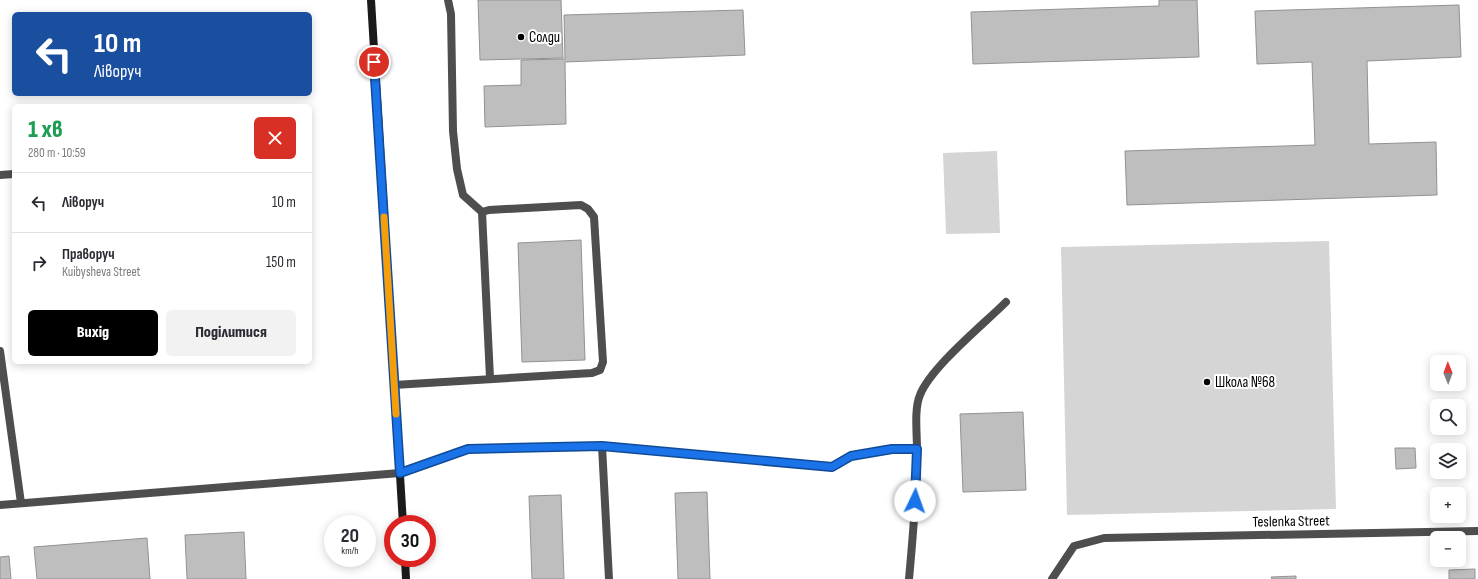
<!DOCTYPE html>
<html lang="uk">
<meta charset="utf-8">
<style>
body{margin:0;font-family:"Sofia Sans Condensed",sans-serif;background:#f2f2f3;color:#2b2b33;height:100vh;display:flex;flex-direction:column;font-size:15px;white-space:nowrap}
*{box-sizing:border-box;margin:0}
p{font-size:13px;color:#7c7c81}
.icon{flex:none;width:22px;height:22px;fill:none;stroke:currentColor;stroke-width:2;stroke-linecap:round;stroke-linejoin:round}
.map{position:relative;flex:1;overflow:hidden}
.sheet{position:absolute;left:12px;top:104px;width:300px;height:260px;display:flex;flex-direction:column;background:#fff;border-radius:6px;box-shadow:0 2px 10px #0003}
.sheet>*{flex:none}
.banner{position:absolute;left:12px;top:12px;width:300px;height:84px;border-radius:6px;box-shadow:0 2px 10px #0003;background:#1a4fa0;color:#fff;overflow:hidden}
.needle{width:26px;rotate:359deg}
.tools{position:absolute;left:1430px;top:355px;display:grid;gap:8px}
.tools a{display:grid;place-items:center;width:36px;height:36px;border-radius:6px;background:#fff;box-shadow:0 2px 10px #0003;font-size:20px}
.speed{position:absolute;left:324px;top:515px;display:flex;gap:8px;font-size:20px;font-weight:700;text-align:center}
.speed>*{display:grid;place-content:center;width:52px;height:52px;border-radius:50%;background:#fff;box-shadow:0 2px 10px #0003;line-height:1}
.speed small{font-size:10px;font-weight:400}
.speed .limit{border:6px solid #d22;background:#fff;color:#111}
.pin{position:absolute;display:grid;place-items:center;width:34px;height:34px;color:#fff;margin:-17px;border:2px solid #fff;border-radius:50%;box-shadow:0 1px 4px #0007}
.me{position:absolute;width:44px;margin:-22px;rotate:3deg;stroke-linejoin:round;filter:drop-shadow(0 0 3px #0008)}
.turn{display:flex;align-items:center;gap:14px;height:84px;padding:0 16px;font-size:18px}
.turn .icon{width:52px;height:52px;stroke-width:2.5}
.turn b{display:block;font-size:28px;line-height:34px}
.round{display:grid;place-items:center;flex:none;width:42px;height:42px;border-radius:6px;background:#f2f2f3}
.head{display:flex;align-items:center;justify-content:space-between;height:68px;padding:0 16px}
h1{font-size:24px;font-weight:800;line-height:30px;color:#1e9e55}
.cta{display:flex;gap:8px;margin-top:auto;padding:8px 16px}
.cta a{flex:1;height:46px;border-radius:6px;background:#000;color:#fff;font-size:16px;font-weight:800;line-height:46px;text-align:center}
.cta a+a{background:#f2f2f3;color:#2b2b33}
ul{padding:0;list-style:none}
li{display:flex;align-items:center;gap:12px;height:60px;padding:0 16px;border-top:1px solid #e1e1e2}
li div{flex:1}
li b{display:block;font-size:15px}
li em{font-style:normal}
.map>svg:first-child{display:block}
.green{fill:#d5d5d5}
.building{fill:#bebebe;stroke:#929292}
.lines{fill:none;stroke-linecap:round;stroke-linejoin:round}
.service{stroke:#4e4e4e;stroke-width:8}
.minor{stroke:#4e4e4e;stroke-width:8}
.secondary{stroke:#1b1b1b;stroke-width:8}
.route-casing{stroke:#114b97;stroke-width:10}
.route{stroke:#1a73e8;stroke-width:7}
.slow{stroke:#f59e0b;stroke-width:7}
.poi-dot{fill:#000;stroke:#fff;stroke-width:1.5}
.labels{text-anchor:middle;stroke-width:4;stroke-linejoin:round;paint-order:stroke}
.poi-label{font-size:15px;fill:#000;stroke:#fff;text-anchor:start}
.street-label{font-size:15px;fill:#000;stroke:#fff}
</style>
<div class="map">
<svg width="1478" height="579" viewBox="0 0 1478 579">
<rect width="100%" height="100%" fill="#fff"/>
<path class="green" d="M997,151L1000,233L946,234L943,153Z
M1329,241L1336,509L1067,515L1061,247Z"/>
<path class="building" d="M478,0H561L563,58L480,60Z
M1159,0H1197L1199,57L973,64L971,12L1159,6Z
M1459,5L1461,57L1367,61L1369,144L1436,142L1437,195L1127,205L1125,151L1315,145L1312,62L1257,64L1255,11Z
M743,10L745,55L565,62L566,124L485,127L484,86L521,85V60L565,59L564,15Z
M581,240L585,360L522,362L518,243Z
M1023,412L1026,490L963,492L960,414Z
M1395,448H1415L1416,468L1396,469Z
M707,492L710,579H678L675,493Z
M561,495L564,579H532L529,496Z
M244,532L246,579H187L185,535Z
M147,538L150,579H37L34,547Z
M9,556L11,579H0V557Z
M1475,569V579H1449V570Z
M1296,576V579H1272L1271,577Z"/>
<g class="lines">
<path class="service" d="M448,0L451,14L453,131L457,169L463,195L482,212
M0,175L14,174
M0,351L21,503
M394,385L592,373L600,370L603,362L594,217L588,209L581,205L489,210L482,212L490,378
M0,505L400,473"/>
<path class="minor" d="M602,446L609,579
M400,473L468,449L602,446L832,467L851,456L892,449H917
M909,579C913,536 917,492 917,449C917,433 914,409 920,395C931,367 984,324 1006,302
M1052,579L1074,546L1104,538L1478,531"/>
<path class="secondary" d="M371,0L403,524
M405,558L406,579"/>
</g>
<g class="lines">
<defs>
<path id="route" d="M374,62L400,473L468,449L602,446L832,467L851,456L892,449H917L915,501"/>
</defs>
<use href="#route" class="route-casing"/>
<use href="#route" class="route"/>
<path class="slow" d="M384,217L396,414"/>
</g>
<g class="poi-dot">
<circle cx="521" cy="37" r="4"/>
<circle cx="1207" cy="382" r="4"/>
</g>
<g class="labels">
<g class="poi-label">
<text x="529" y="42">Солди</text>
<text x="1215" y="387">Школа №68</text>
</g>
<g class="street-label">
<text transform="translate(1291 521) rotate(-1)" y="5">Teslenka Street</text>
</g>
</g>
</svg>
<div class="tools">
<a><svg class="needle" viewBox="-14 -14 28 28"><path d="M0-13l5 13h-10z" fill="#e53935"/><path d="M0 13l5-13h-10z" fill="#7c7c81"/></svg></a>
<a><svg class="icon" aria-label="search" viewBox="0 0 24 24"><circle cx="10" cy="10" r="6"/><path d="M15 15l6 6"/></svg></a>
<a><svg class="icon" aria-label="layers" viewBox="0 0 24 24"><path d="M12 4l9 5-9 5-9-5zM3 14l9 5 9-5"/></svg></a>
<a>+</a>
<a>−</a>
</div>
<div class="speed"><div>20<small>km/h</small></div><div class="limit">30</div></div>
<div class="pin" style="left:374px;top:62px;background:#d93025"><svg class="icon" aria-label="arrive" viewBox="0 0 24 24"><path d="M6 21V4h12l-3 4 3 4H6"/></svg></div>
<svg class="me" style="left:915px;top:501px" viewBox="-20 -20 40 40"><circle r="19" fill="#fff"/><path d="M0-13L10 11 0 6-10 11z" fill="#1a73e8"/></svg>
<div class="banner">
<div class="turn"><svg class="icon" aria-label="left" viewBox="0 0 24 24"><path d="M17 20v-9H6M10 6l-5 5 5 5"/></svg><div><b>10 m</b>Ліворуч</div></div>
</div>
<section class="sheet">
<div class="head"><div><h1>1 хв</h1><p>280 m · 10:59</p></div><a class="round" style="background:#d93025;color:#fff"><svg class="icon" aria-label="close" viewBox="0 0 24 24"><path d="M6 6l12 12M18 6L6 18"/></svg></a></div>
<ul>
<li><svg class="icon" aria-label="left" viewBox="0 0 24 24"><path d="M17 20v-9H6M10 6l-5 5 5 5"/></svg><div><b>Ліворуч</b></div><em>10 m</em></li>
<li><svg class="icon" aria-label="right" viewBox="0 0 24 24"><path d="M7 20v-9h11M14 6l5 5-5 5"/></svg><div><b>Праворуч</b><p>Kuibysheva Street</p></div><em>150 m</em></li>
</ul>
<div class="cta"><a>Вихід</a><a>Поділитися</a></div>
</section>
</div>
